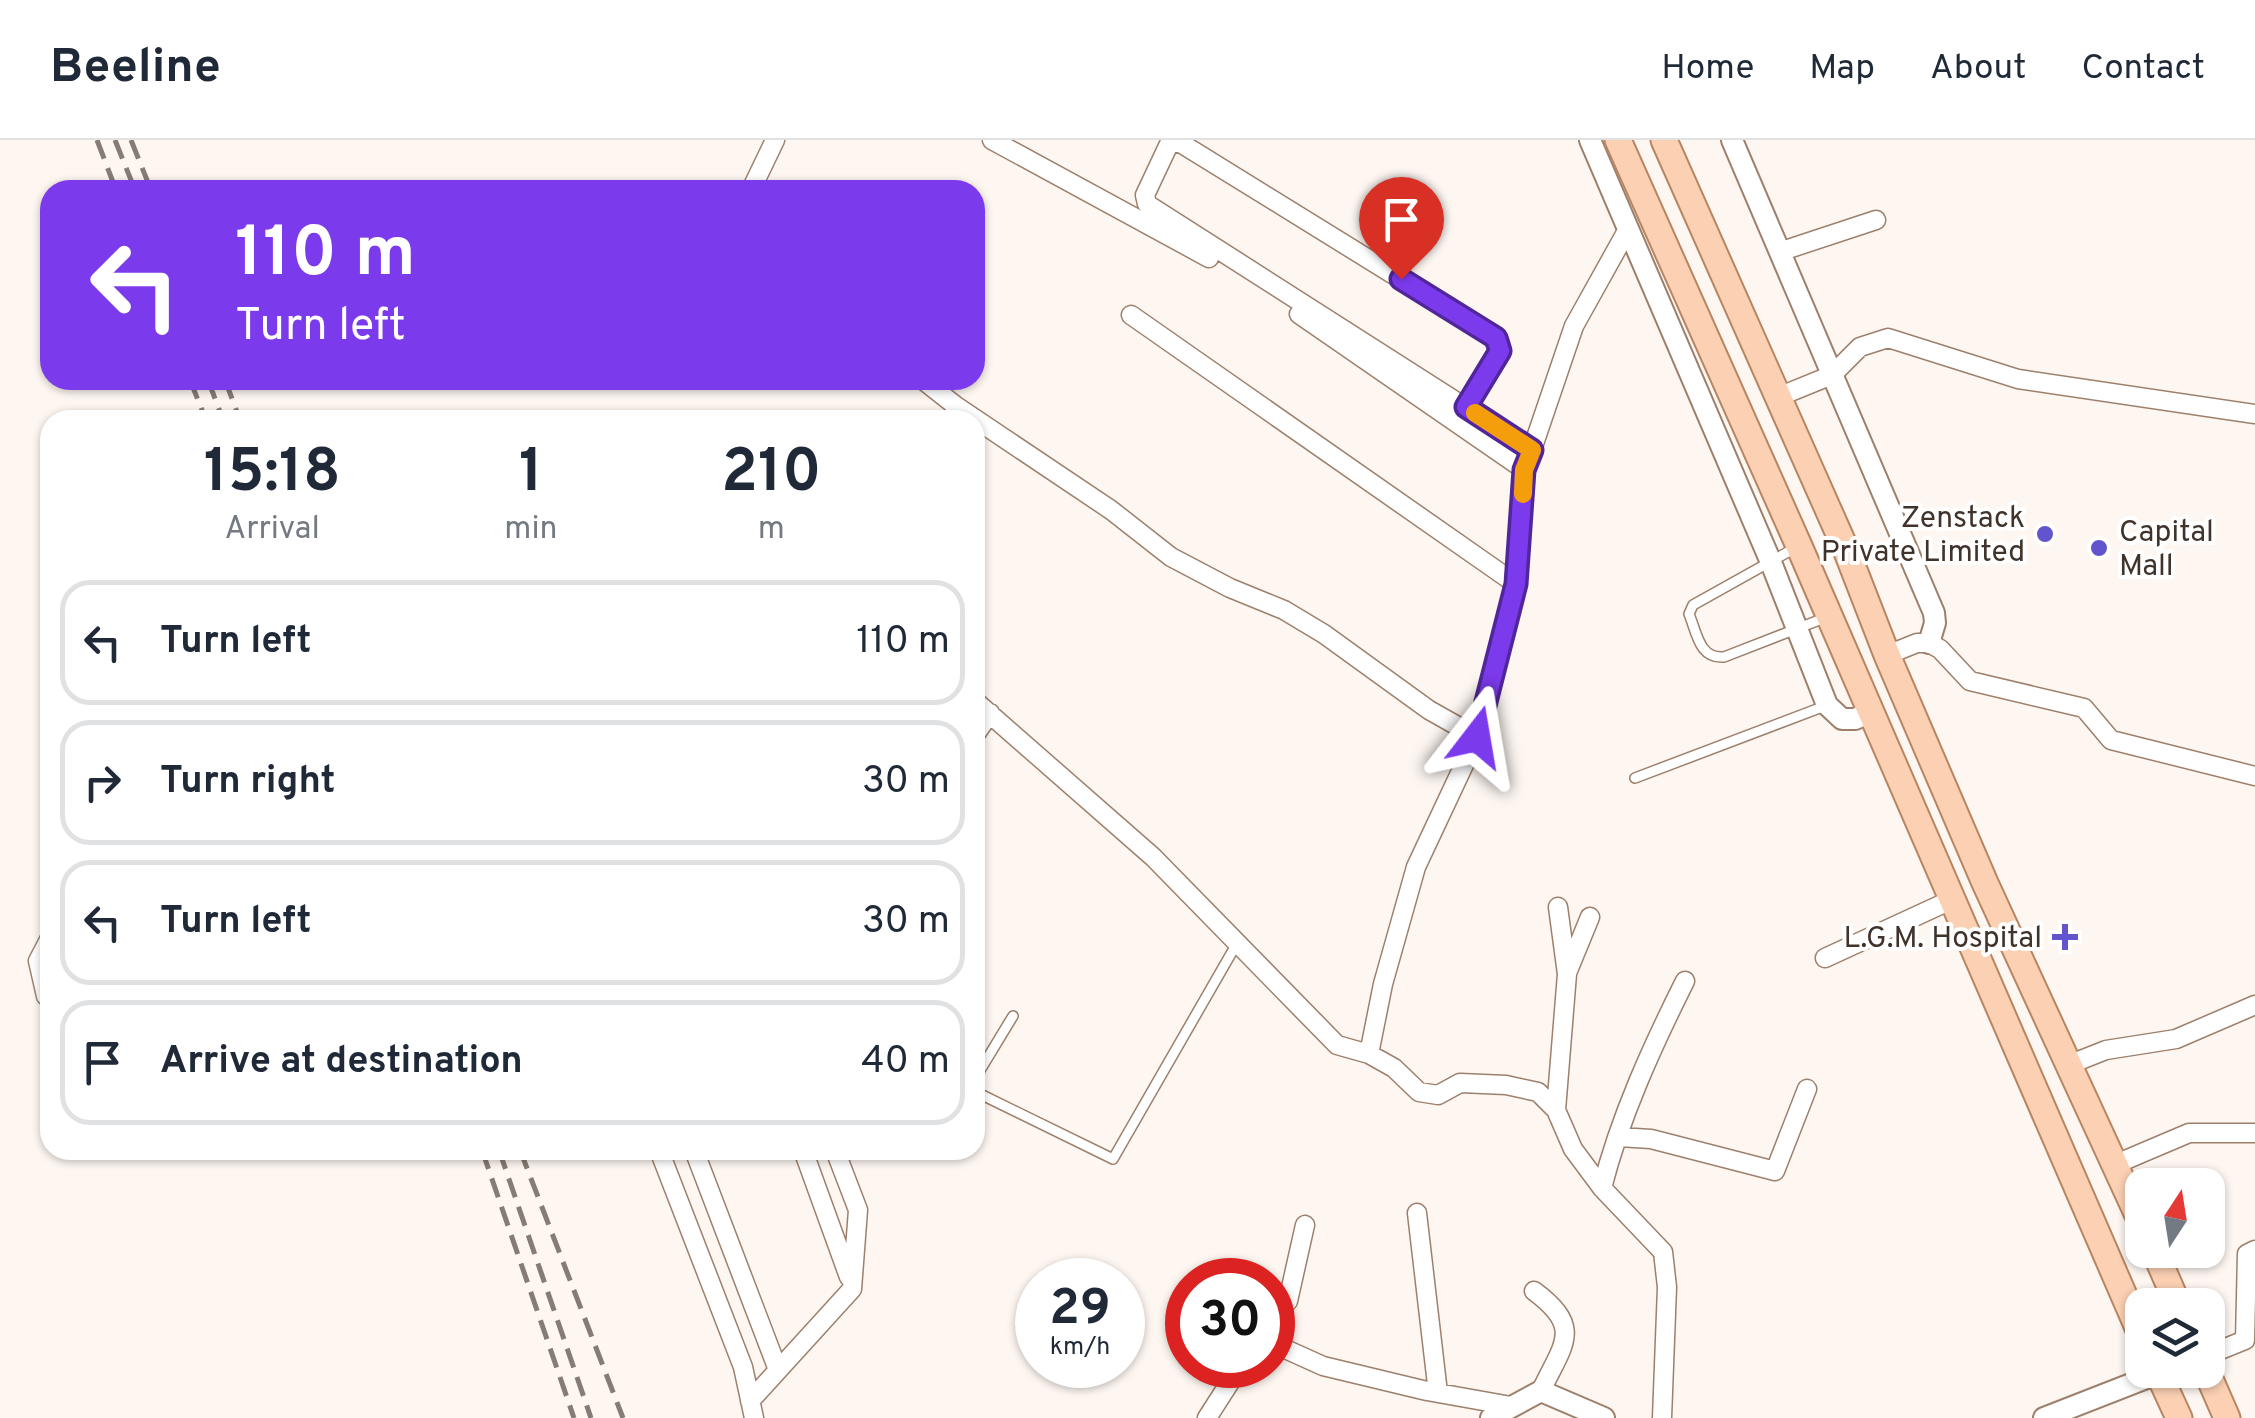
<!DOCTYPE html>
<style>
body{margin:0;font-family:Overpass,sans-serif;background:#f6f6f7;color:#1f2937;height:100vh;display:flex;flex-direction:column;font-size:38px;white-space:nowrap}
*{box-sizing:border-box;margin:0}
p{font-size:32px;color:#747a83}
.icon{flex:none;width:55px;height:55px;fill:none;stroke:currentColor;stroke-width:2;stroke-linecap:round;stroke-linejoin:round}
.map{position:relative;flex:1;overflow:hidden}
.side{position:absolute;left:40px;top:270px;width:945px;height:750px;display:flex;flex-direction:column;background:#fff;border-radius:30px;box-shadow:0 2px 8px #0004}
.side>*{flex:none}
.hud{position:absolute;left:40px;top:40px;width:945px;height:210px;border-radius:30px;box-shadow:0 2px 8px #0004;background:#7c3aed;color:#fff;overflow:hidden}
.needle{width:65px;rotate:12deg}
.controls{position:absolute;left:2125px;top:1028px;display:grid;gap:20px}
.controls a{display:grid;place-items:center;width:100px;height:100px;border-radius:20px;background:#fff;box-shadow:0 2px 8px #0004;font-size:50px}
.speed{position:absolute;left:1015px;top:1118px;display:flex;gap:20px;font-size:50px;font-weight:700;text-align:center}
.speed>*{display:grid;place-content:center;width:130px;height:130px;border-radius:50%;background:#fff;box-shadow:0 2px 8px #0004;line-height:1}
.speed small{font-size:25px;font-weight:400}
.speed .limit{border:15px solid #d22;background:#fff;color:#111}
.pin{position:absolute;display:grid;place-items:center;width:85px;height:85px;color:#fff;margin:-102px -42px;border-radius:50% 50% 50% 0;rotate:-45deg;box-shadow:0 0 10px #0007}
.pin .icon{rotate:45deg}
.me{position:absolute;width:110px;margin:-55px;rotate:14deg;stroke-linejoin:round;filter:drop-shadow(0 0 8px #0008)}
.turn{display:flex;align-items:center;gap:35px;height:210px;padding:0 30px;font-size:45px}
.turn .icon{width:130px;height:130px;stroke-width:2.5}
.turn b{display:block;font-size:70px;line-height:85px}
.eta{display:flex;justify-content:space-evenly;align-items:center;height:170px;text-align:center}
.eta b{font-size:60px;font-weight:700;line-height:70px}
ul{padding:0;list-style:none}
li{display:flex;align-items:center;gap:30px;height:125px;margin:0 20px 15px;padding:0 10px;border:5px solid #e0e1e3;border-radius:30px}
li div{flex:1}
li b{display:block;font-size:38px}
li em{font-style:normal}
header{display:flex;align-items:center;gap:60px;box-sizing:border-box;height:140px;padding:0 50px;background:#fff;border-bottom:2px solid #e0e1e3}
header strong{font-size:48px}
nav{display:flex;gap:55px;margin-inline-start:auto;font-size:35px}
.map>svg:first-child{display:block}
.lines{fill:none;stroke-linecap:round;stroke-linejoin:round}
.service-casing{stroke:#9d806c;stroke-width:12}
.minor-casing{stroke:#9d806c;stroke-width:21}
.tertiary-casing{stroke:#9d806c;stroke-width:24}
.primary-casing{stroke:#b88562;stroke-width:29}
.service{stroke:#fff;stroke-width:9}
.minor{stroke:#fff;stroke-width:18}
.tertiary{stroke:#fff;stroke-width:20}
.primary{stroke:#fbd0b3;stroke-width:25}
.rail{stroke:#877c75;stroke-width:5;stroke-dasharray:20 10;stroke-linecap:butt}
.route-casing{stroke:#51269a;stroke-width:25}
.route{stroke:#7c3aed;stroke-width:18}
.slow{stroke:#f59e0b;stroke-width:18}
.poi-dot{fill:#6154cd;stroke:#fff;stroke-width:4}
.labels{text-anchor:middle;stroke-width:8;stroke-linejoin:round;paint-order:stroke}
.poi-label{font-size:30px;fill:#40332b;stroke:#fff;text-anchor:end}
</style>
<header>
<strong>Beeline</strong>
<nav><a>Home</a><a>Map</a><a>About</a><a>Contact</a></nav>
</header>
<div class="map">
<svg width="2255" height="1278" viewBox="0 0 2255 1278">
<rect width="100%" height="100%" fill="#fdf6f1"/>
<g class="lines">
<defs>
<path id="service" d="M1795,408L1693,465L1689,474C1697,493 1699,519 1724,517L1827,477
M1635,638L1825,566
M1013,876L976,937L978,953L1113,1019L1236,805"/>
<path id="minor" d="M992,0L1209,118
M751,50L775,0
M1782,111L1876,80
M1299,174L1525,330
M1131,175L1516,444
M923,240L956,266L1111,370L1171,417L1230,448L1284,470L1324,494L1429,570L1477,597
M1778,257L1832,235L1860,207L1888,198L2018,239L2255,274
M1466,267L1500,211L1496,198L1179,2L1169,4L1145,55L1147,64L1532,310
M1887,515L1917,503H1929L1940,509L1970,541L2084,568L2111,600L2255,636
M975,561L1153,717L1337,905L1369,914L1394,928L1419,952L1438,955L1460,943L1506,945L1538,952L1556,970
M975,595L990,573
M1558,767L1567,834L1556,970L1573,1009L1602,1048L1663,1112L1667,1147L1662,1278
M50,798L38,821L46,856L50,858
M1825,818L1951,760
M1567,833L1590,777
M1369,914L1383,844L1416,727L1477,597L1516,444L1525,330L1574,186L1628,89
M2068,925L2106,910L2176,899L2255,865
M1619,997L1651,999L1775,1031L1807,949
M659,1010L743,1227L754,1278
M694,1010L778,1230
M803,1010L849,1137
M2116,1024L2189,993H2255
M1602,1048C1620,977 1652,907 1685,841
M1417,1073L1438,1253
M1534,1151C1584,1188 1563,1204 1541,1251
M1272,1162L1288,1161L1305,1085
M1272,1203L1323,1226L1427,1251L1511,1266
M2208,1215L2245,1200L2247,1114L2255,1110
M750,1261L852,1149L858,1070L835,1010
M1207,1278L1241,1225"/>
<path id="tertiary" d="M1590,0L1770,420L1827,565L1842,579H1855L1871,572
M1732,0L1934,473L1935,483L1929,503
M1491,1278L1541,1251L1604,1278
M2044,1278L2167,1230"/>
<path id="primary" d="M1618,0L1799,406L2142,1197
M1664,0L1847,412L1887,515L1985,743L2142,1084
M2154,1110L2178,1165
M2157,1230L2179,1278
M2206,1230L2227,1278"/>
</defs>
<use href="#service" class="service-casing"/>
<use href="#minor" class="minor-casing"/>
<use href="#tertiary" class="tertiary-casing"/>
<use href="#primary" class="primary-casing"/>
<use href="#service" class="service"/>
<use href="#minor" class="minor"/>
<use href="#tertiary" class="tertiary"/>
<use href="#primary" class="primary"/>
<path class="rail" d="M97,0L116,50
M115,0L135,50
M131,0L151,50
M190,240L206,280
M208,240L223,280
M225,240L240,280
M482,1010L574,1278
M499,1010L591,1278
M520,1010L623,1278"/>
</g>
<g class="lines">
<defs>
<path id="route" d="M1401,139L1496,198L1500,211L1466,267L1532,310L1524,330L1516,444L1477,597"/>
</defs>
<use href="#route" class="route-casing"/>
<use href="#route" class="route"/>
<path class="slow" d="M1475,273L1532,310L1524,330L1523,354"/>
</g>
<g class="poi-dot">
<circle cx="2045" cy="394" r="10"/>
<circle cx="2099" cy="408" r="10"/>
<path d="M2060 782h10v10h10v10h-10v10h-10v-10h-10v-10h10z"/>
</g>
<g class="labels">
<g class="poi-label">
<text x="2025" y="387">Zenstack<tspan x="2025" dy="34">Private Limited</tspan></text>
<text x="2119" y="401" text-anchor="start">Capital<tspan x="2119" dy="34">Mall</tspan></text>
<text x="2042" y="807">L.G.M. Hospital</text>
</g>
</g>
</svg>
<div class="controls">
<a><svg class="needle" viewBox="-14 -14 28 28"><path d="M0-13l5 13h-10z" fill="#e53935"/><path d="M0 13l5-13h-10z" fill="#747a83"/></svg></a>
<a><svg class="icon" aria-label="layers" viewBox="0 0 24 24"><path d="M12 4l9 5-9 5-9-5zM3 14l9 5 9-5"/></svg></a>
</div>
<div class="speed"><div>29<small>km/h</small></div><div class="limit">30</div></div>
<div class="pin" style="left:1401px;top:139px;background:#d93025"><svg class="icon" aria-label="arrive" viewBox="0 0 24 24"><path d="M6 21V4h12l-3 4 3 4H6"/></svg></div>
<svg class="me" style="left:1477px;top:597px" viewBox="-20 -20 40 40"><path d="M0-17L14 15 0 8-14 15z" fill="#7c3aed" stroke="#fff" stroke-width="4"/></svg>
<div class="hud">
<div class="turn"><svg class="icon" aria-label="left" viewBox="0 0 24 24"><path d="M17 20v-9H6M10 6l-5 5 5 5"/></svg><div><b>110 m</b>Turn left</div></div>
</div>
<section class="side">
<div class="eta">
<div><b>15:18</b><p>Arrival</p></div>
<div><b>1</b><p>min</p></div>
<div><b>210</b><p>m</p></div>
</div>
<ul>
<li><svg class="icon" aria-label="left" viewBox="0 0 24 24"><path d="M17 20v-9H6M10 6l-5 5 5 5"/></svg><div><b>Turn left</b></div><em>110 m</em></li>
<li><svg class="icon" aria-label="right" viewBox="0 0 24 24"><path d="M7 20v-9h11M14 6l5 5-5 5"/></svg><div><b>Turn right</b></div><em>30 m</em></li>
<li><svg class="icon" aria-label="left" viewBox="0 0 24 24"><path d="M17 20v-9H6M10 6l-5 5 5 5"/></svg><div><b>Turn left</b></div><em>30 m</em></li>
<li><svg class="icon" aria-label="arrive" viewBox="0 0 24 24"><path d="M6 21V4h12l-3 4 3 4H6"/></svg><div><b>Arrive at destination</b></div><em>40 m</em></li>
</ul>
</section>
</div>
